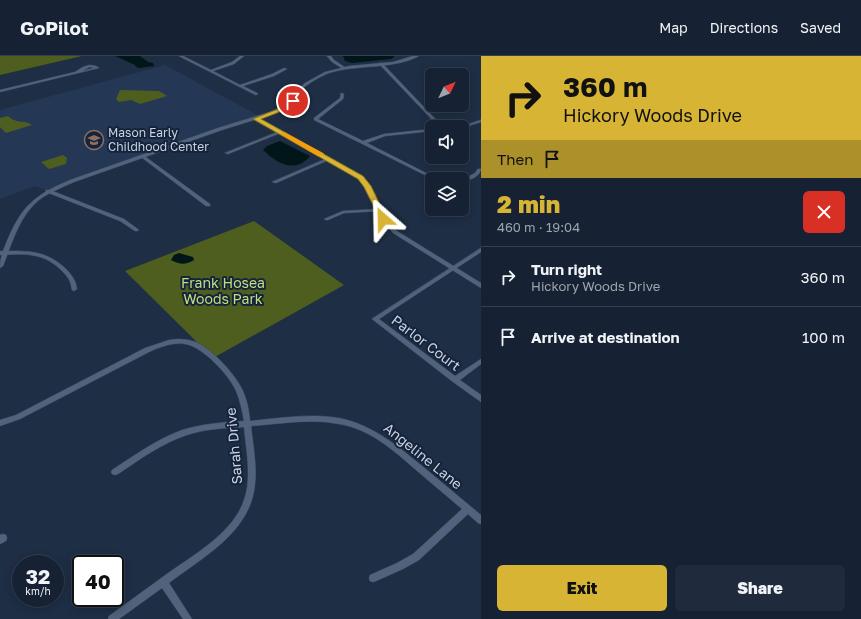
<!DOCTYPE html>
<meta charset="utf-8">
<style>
body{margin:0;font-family:"Golos Text",sans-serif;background:#1f2a3c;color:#f1f3f6;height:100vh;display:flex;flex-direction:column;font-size:15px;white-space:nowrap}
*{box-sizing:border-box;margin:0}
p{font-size:13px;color:#9ea4ac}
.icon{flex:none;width:22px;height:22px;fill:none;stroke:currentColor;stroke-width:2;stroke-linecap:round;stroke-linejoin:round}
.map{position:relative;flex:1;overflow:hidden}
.drawer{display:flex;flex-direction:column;background:#162234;width:380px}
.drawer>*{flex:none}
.banner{background:#d7b434;color:#111;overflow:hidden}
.needle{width:26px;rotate:47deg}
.buttons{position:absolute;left:425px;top:12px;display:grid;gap:8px}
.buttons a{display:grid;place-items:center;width:44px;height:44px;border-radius:6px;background:#162234;box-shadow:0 2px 10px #0003,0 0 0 1px #353f4f;font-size:20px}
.speed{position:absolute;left:12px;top:499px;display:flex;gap:8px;font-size:20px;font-weight:700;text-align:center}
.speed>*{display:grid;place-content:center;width:52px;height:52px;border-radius:50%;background:#162234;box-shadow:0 2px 10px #0003,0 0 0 1px #353f4f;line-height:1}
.speed small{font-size:10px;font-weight:400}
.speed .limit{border:2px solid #111;border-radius:6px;background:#fff;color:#111}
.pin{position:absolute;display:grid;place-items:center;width:34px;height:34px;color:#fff;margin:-17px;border:2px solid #fff;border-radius:50%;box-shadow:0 1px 4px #0007}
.me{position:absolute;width:44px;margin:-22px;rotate:335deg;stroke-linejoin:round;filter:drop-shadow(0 0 3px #0008)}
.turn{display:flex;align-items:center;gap:14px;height:84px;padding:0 16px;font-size:18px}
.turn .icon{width:52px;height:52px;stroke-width:2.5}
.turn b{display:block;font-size:28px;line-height:34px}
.then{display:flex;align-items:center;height:38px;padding:0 16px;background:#0003;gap:8px;font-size:15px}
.round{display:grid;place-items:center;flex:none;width:42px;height:42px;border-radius:6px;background:#1f2a3c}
.head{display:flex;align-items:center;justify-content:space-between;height:68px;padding:0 16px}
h1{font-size:24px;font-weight:800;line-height:30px;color:#d7b434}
.button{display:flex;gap:8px;margin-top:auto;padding:8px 16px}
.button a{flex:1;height:46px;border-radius:6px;background:#d7b434;color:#111;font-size:16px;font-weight:800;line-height:46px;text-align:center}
.button a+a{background:#1f2a3c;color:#f1f3f6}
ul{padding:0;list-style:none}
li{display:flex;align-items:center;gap:12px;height:60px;padding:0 16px;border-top:1px solid #353f4f}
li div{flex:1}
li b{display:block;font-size:15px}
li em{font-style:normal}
header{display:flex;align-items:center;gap:24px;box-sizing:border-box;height:56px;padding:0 20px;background:#162234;border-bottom:1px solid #353f4f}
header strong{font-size:19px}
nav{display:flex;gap:22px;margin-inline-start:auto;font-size:14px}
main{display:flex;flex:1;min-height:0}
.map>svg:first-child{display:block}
.built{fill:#243855}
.green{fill:#4d5e1e}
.water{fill:#001619}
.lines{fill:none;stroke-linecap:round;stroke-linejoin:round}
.minor-casing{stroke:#3d4a5e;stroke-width:1}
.tertiary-casing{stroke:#3d4a5e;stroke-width:1}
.minor{fill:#50627c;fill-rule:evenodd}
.tertiary{fill:#50627c;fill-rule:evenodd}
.route{fill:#d7b434;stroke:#8c7522}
.slow{fill:#f59e0b}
.labels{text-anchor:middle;stroke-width:4;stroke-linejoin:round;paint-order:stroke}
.far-poi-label{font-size:12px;fill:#c8d2e2;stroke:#15243a;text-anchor:start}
.park-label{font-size:14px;fill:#c2de83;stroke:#15243a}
.street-label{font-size:14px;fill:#c8d2e2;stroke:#15243a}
</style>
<header>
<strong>GoPilot</strong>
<nav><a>Map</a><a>Directions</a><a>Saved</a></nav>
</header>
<main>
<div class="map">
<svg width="481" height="563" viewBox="0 0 481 563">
<rect width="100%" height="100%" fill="#1e2e45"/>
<path class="built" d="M165,9L261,61L220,73L72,125L48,135L35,130L0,143V54Z"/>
<path class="green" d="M0,0H82L0,19Z
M120,34L159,35L167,40L140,48L131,44L119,46L116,43Z
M8,60C18,69 24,63 32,69L6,77L0,71V62Z
M63,99L67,102L66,108L49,113L41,106Z
M254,165L344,229L213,302L125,215Z"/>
<path class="water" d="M115,0H140L148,6L153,7L154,10L139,12L136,11L135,9Z
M343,0H395L391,3L352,7L345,5Z
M280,85L310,100C294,119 276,106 263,94L267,90Z
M179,197L193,201L194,204C185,209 181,209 171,204L174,199Z"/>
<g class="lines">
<defs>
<path id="minor" d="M179,0H183L211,14L232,6L240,0H244L234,8L213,15L240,29L272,18L284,12L287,13L274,20L243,30L257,37L258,38L256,39Z
M327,0H331L334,4L346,12L343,13L332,6Z
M380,7H382L443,71H439L380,9Z
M90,9L96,10L99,12L0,36V34L75,16L83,11ZM90,11L94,12L82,15Z
M341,37L344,38L343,43L318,63L363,85L384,78L432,73V75L385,80L367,87L438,123H433L314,64V62L340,42Z
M481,64V66L462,72V71H460Z
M280,75L283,76L228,98L225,97Z
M141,99H143L210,148V150H206L141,101Z
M328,102L331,103L276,127L272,126Z
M478,113H481C480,121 469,124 462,127V124L475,117Z
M46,134H50L124,163L139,174L137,175H135L120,165L46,136Z
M379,153H381V155L344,157L328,164H326L324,163L343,155Z
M481,192V196L379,263L455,320L481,303V308L460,324L481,339V346L453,326L372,263Z
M0,195C26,195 44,193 65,212C71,218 76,224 77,233L74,235L72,234C71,230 71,226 68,222C66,219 63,216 60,213C42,196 23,198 0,199Z
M178,283C184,283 190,284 196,286C213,294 235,318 243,335C247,344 249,354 250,365C280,362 310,357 339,362C374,369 400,392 427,414C445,429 463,444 481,459V468L478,467L468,458L419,504L403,513L376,525L373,526L370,525L369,522L370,519L397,507L413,498L462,453C447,440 431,427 416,414C393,394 370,373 339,368C310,362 280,368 251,370C253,389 257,409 255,428C251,476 203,501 169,527L192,563H183L162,532L119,563H108L109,560C130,545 150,530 171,515C197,497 234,475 244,444C252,421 246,394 244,371C225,372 205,373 187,379C162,387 139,404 118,418L115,419L112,418L111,416L112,414C135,399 157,383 182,374C202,368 223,366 244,365C242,355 240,344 236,335C230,320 202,290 185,288C173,286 160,291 149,296L20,363L0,370V364L16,359L145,292L169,284Z
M3,478L6,479L7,482L6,485L0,488V479Z"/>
<path id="tertiary" d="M413,0H419C392,14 358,8 329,17C321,20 309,27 302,33C299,37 298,42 294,46C286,54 269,59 258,63L362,120C375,137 382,158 397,175L481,227V232L393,177L382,163L367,135L358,122L254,64L222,74L74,126C63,131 53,135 43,141C20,157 13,185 3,210L0,212C0,201 3,195 7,185C22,149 35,139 70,124L218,72L273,55L291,44L299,32L305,27L325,16L349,10L393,6Z"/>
</defs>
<use href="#minor" class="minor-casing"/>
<use href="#tertiary" class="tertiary-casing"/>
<use href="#minor" class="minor"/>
<use href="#tertiary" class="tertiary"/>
</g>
<path class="route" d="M291,44L296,45L282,55L261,63L363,120L371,130L387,163L386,165H381L364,131L358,123L253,63L278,53Z"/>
<path class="slow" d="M284,76L323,97L324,98L318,100L282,79L281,78Z"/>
<defs>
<symbol id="school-ring" viewBox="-11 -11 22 22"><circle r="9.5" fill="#15243a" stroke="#8d6e63" stroke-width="1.5"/><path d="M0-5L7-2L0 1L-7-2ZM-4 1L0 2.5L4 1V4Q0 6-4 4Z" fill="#8d6e63"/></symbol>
</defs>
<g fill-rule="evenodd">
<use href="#school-ring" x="83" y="73" width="22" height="22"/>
</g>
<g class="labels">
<g class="far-poi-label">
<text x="108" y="81">Mason Early<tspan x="108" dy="14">Childhood Center</tspan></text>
</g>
<g class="park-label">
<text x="223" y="232">Frank Hosea<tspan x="223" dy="16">Woods Park</tspan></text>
</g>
<g class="street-label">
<text transform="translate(426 287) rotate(37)" y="5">Parlor Court</text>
<text transform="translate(234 390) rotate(-95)" y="5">Sarah Drive</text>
<text transform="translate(423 400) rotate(39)" y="5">Angeline Lane</text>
</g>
</g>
</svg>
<div class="buttons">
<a><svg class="needle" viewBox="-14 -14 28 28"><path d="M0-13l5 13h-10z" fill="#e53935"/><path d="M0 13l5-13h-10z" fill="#9ea4ac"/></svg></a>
<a><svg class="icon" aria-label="sound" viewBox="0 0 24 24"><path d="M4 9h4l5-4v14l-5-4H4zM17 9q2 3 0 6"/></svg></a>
<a><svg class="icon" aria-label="layers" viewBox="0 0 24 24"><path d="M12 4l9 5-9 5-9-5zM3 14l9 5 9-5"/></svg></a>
</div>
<div class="speed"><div>32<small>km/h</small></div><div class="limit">40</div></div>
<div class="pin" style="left:293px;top:45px;background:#d93025"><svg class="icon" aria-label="arrive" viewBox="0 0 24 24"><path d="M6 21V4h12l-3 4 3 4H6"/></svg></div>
<svg class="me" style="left:383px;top:163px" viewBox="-20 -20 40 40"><path d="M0-17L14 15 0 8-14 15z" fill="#d7b434" stroke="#fff" stroke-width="4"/></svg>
</div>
<section class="drawer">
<div class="banner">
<div class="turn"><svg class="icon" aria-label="right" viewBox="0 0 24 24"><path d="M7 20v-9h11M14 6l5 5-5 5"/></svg><div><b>360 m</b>Hickory Woods Drive</div></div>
<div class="then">Then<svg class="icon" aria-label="arrive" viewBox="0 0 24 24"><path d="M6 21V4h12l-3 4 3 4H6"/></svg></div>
</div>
<div class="head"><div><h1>2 min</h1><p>460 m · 19:04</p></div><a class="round" style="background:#d93025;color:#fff"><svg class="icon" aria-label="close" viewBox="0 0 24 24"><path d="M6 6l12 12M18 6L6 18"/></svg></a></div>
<ul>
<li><svg class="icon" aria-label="right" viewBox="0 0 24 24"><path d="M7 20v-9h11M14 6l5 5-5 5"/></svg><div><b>Turn right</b><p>Hickory Woods Drive</p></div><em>360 m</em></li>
<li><svg class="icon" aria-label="arrive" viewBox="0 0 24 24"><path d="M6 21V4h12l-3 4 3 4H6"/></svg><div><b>Arrive at destination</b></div><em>100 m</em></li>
</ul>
<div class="button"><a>Exit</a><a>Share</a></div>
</section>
</main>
